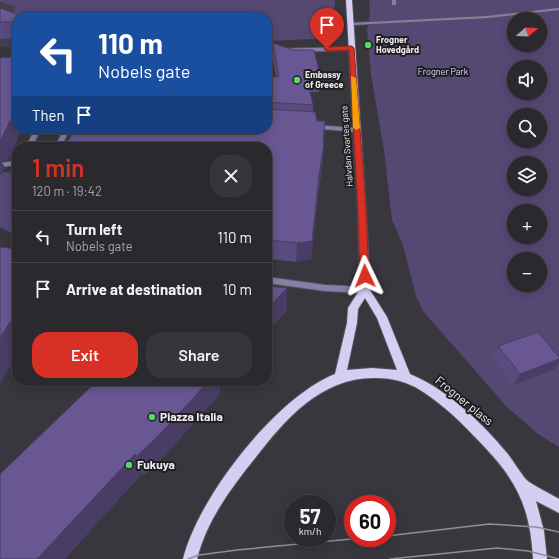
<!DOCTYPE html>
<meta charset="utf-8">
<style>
body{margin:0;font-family:Barlow,sans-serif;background:#36353a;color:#f1f3f6;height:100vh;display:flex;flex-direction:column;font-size:15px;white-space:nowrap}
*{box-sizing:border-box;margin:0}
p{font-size:13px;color:#a5a6aa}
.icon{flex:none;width:22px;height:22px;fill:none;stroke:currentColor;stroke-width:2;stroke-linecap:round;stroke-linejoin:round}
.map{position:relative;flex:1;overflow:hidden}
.panel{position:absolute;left:12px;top:142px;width:260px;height:244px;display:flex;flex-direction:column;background:#2a292e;border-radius:16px;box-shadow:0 2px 10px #0003,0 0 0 1px #46454a}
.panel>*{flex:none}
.hud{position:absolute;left:12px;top:12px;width:260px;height:122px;border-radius:16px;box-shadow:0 2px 10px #0003,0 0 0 1px #46454a;background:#1a4fa0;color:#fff;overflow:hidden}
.needle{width:26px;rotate:71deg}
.fabs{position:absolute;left:507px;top:12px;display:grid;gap:8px}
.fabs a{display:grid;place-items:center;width:40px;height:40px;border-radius:50%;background:#2a292e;box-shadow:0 2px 10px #0003,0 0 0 1px #46454a;font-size:20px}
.speed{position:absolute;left:284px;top:495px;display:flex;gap:8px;font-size:20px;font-weight:700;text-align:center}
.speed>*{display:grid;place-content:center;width:52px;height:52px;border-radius:50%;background:#2a292e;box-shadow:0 2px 10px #0003,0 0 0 1px #46454a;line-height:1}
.speed small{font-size:10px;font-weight:400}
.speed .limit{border:6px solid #d22;background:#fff;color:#111}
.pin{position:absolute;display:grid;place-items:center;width:34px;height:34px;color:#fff;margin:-41px -17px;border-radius:50% 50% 50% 0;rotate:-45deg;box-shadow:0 0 4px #0007}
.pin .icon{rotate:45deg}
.me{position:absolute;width:44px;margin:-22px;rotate:358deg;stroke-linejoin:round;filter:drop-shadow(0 0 3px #0008)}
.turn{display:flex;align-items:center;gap:14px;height:84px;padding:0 20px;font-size:18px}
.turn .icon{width:52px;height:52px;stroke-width:2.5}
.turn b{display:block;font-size:28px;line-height:34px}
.then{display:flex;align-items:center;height:38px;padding:0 20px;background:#0003;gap:8px;font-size:15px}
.round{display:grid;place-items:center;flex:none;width:42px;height:42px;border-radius:16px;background:#36353a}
.overview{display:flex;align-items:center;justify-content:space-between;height:68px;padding:0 20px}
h1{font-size:24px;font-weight:600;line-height:30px;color:#d93025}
.button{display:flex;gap:8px;margin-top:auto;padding:8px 20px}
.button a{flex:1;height:46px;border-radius:16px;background:#d93025;color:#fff;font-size:16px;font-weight:600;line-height:46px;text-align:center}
.button a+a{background:#36353a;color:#f1f3f6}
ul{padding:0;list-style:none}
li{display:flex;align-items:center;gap:12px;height:52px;padding:0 20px;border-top:1px solid #46454a}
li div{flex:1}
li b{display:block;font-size:15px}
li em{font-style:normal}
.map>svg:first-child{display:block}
.built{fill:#42404c}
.green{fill:#554974;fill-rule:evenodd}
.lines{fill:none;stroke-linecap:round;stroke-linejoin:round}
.lane-casing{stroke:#55545b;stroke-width:2}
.street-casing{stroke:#55545b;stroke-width:2}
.primary-casing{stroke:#55545b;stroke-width:2}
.lane{fill:#897eab;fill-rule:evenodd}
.street{fill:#897eab;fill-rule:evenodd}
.primary{fill:#d6cdf3;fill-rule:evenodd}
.tram{stroke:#908f95;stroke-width:1.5}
.wall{fill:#594b7e}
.shaded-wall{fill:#493d66}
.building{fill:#685792;stroke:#493d66}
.route{fill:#d93025;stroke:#8d1f18}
.slow{fill:#f59e0b}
.poi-dot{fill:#5dd56c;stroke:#1f1f22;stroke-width:1.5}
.labels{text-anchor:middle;stroke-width:4;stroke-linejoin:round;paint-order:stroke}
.far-poi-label{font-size:9px;font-weight:bold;fill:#eeedf2;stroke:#1f1f22;text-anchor:start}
.far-park-label{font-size:9px;fill:#e0d8fc;stroke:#1f1f22}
.far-street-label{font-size:9px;fill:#eeedf2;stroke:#1f1f22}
.near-street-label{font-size:12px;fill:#eeedf2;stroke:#1f1f22}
.near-poi-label{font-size:12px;font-weight:bold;fill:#eeedf2;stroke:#1f1f22;text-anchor:start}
</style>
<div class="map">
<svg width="559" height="559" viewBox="0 0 559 559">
<rect width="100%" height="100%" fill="#38373e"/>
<path class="built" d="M0,2L16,6L11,47H0Z"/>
<path class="green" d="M0,0H335L333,38L267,41V17H17V51L11,52L15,6L0,2Z
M369,0H559V447L538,434L507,407L423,311L416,296L403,245L392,220L384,151L371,74L367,31L370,11ZM514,19H540V45H514ZM514,67H540V93H514ZM514,115H540V141H514ZM514,163H540V189H514ZM514,211H540V237H514ZM514,259H540V285H514Z
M3,172L17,173V239L12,233L0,227V175Z"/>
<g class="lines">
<defs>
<path id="lane" d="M392,0H396V5H392Z
M559,8V10L487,18L351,25L349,24L351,23L487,16Z
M35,129H41L32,147H26Z
M17,161V165L0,167V163Z
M267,277L325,285L365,287L368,288L369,290L368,292L365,293L325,291L267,283Z"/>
<path id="street" d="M354,47L355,48L352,50L267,53V49Z
M314,125L357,128L360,130L357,132L312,128V126Z
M64,129H70L61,147H55Z"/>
<path id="primary" d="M346,0H352L366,209L370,290L387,317L410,374C448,390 481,422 507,453C513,460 523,478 529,482C538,488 549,493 559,499V513L536,501L544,531L547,559H533C530,501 513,475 473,435C456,417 436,399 415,387C403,381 390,378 377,378C323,376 286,418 256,457C231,488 207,520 197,559H183C198,498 275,398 335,374L347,323L348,308L360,289L358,209ZM365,298L377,318L397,370L372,368L347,370L357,323L358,309Z"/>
</defs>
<use href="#lane" class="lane-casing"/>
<use href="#street" class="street-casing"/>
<use href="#primary" class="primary-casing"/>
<use href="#lane" class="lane"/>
<use href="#street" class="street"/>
<use href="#primary" class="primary"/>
<path class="tram" d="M387,536L489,524L536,527L559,532
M188,559L199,555L237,550L362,538
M390,559L497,548L528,551L559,559"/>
</g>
<path class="wall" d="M0,8L17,17V38L0,39Z
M273,43L320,74L319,92H310L313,105V112L317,121L323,142L324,143L323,161L318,195L311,259L296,262L270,259V257H267V147H64L72,135L71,133L267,129V77H276L273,60Z
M498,346L554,370L513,385L492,357Z
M219,384L220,394L166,454L145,475L143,473L0,559Z"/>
<path class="shaded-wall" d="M17,106V129H22L8,161L2,162L5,168L0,175V142Z
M150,142L151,147H147L146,144Z
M324,143L323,161L318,195L311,259L296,262L297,243L322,157Z
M287,288V311L267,332V309Z
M17,311V355L0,384V338Z
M559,359V362L554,370L513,385L520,374Z
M209,381H221L219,384L220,394L166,454L145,475L137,456Z
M135,454L143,473L65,559H37Z"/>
<path class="building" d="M0,8L25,17H17V22H0Z
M273,43L293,50H314L320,74L306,75L313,105L267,102V77H279Z
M17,57V106L0,142V58Z
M267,109L315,112L317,121H325L323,142L324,143L319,176L312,241L297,243L269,240L270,239L267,238V147H200L201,145L150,142L146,144L106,146L107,147H64L72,134L71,133L74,129H267Z
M0,247L17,249V311L0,338Z
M267,286L287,288L267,309Z
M538,332L559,357V359L520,374L498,346Z
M97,381H209L159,435L137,456L135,454L37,559H0V474Z"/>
<path class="route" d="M352,46L354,48L366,209L369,276L365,280L360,276L358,209L349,50L327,51L324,49L327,47Z"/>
<path class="slow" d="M351,76L356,78L360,128L357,130L353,128Z"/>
<g class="poi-dot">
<circle cx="368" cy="45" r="4"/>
<circle cx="297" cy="80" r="4"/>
<circle cx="152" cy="417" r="4"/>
<circle cx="129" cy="465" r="4"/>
</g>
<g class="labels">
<g class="far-poi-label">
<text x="376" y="43">Frogner<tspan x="376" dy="10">Hovedgård</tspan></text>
<text x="305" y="78">Embassy<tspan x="305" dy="10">of Greece</tspan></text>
</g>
<g class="far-park-label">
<text x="443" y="75">Frogner Park</text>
</g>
<g class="far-street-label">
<text transform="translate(347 146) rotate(-94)" y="3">Halvdan Svartes gate</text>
</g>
<g class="near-street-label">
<text transform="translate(464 401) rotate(39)" y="4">Frogner plass</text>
</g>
<g class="near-poi-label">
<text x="160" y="421">Piazza Italia</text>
<text x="137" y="469">Fukuya</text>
</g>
</g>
</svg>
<div class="fabs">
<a><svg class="needle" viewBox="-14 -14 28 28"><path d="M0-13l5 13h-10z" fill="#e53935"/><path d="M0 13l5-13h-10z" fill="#a5a6aa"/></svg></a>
<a><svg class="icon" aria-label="sound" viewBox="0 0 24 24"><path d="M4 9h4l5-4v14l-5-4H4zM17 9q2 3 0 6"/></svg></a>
<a><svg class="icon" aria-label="search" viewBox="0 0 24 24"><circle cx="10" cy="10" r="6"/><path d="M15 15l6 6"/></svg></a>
<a><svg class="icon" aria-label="layers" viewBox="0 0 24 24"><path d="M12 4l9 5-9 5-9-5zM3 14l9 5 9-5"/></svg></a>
<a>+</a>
<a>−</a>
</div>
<div class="speed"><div>57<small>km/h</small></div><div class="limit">60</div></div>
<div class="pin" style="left:327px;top:49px;background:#d93025"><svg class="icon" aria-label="arrive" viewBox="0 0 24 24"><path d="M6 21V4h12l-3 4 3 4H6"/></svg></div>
<svg class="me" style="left:365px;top:276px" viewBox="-20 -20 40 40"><path d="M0-17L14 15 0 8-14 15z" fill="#d93025" stroke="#fff" stroke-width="4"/></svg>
<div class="hud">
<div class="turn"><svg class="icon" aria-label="left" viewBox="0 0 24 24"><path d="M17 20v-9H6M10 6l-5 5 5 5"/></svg><div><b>110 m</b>Nobels gate</div></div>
<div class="then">Then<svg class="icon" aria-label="arrive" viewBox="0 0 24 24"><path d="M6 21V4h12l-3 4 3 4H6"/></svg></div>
</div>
<section class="panel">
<div class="overview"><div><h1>1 min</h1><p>120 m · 19:42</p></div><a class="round"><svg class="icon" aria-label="close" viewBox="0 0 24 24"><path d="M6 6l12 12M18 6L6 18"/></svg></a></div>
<ul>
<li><svg class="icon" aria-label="left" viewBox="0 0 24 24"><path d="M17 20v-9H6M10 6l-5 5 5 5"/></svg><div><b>Turn left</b><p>Nobels gate</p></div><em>110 m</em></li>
<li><svg class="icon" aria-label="arrive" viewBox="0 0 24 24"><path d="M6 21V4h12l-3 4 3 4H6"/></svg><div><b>Arrive at destination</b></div><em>10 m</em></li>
</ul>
<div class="button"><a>Exit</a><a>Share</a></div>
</section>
</div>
